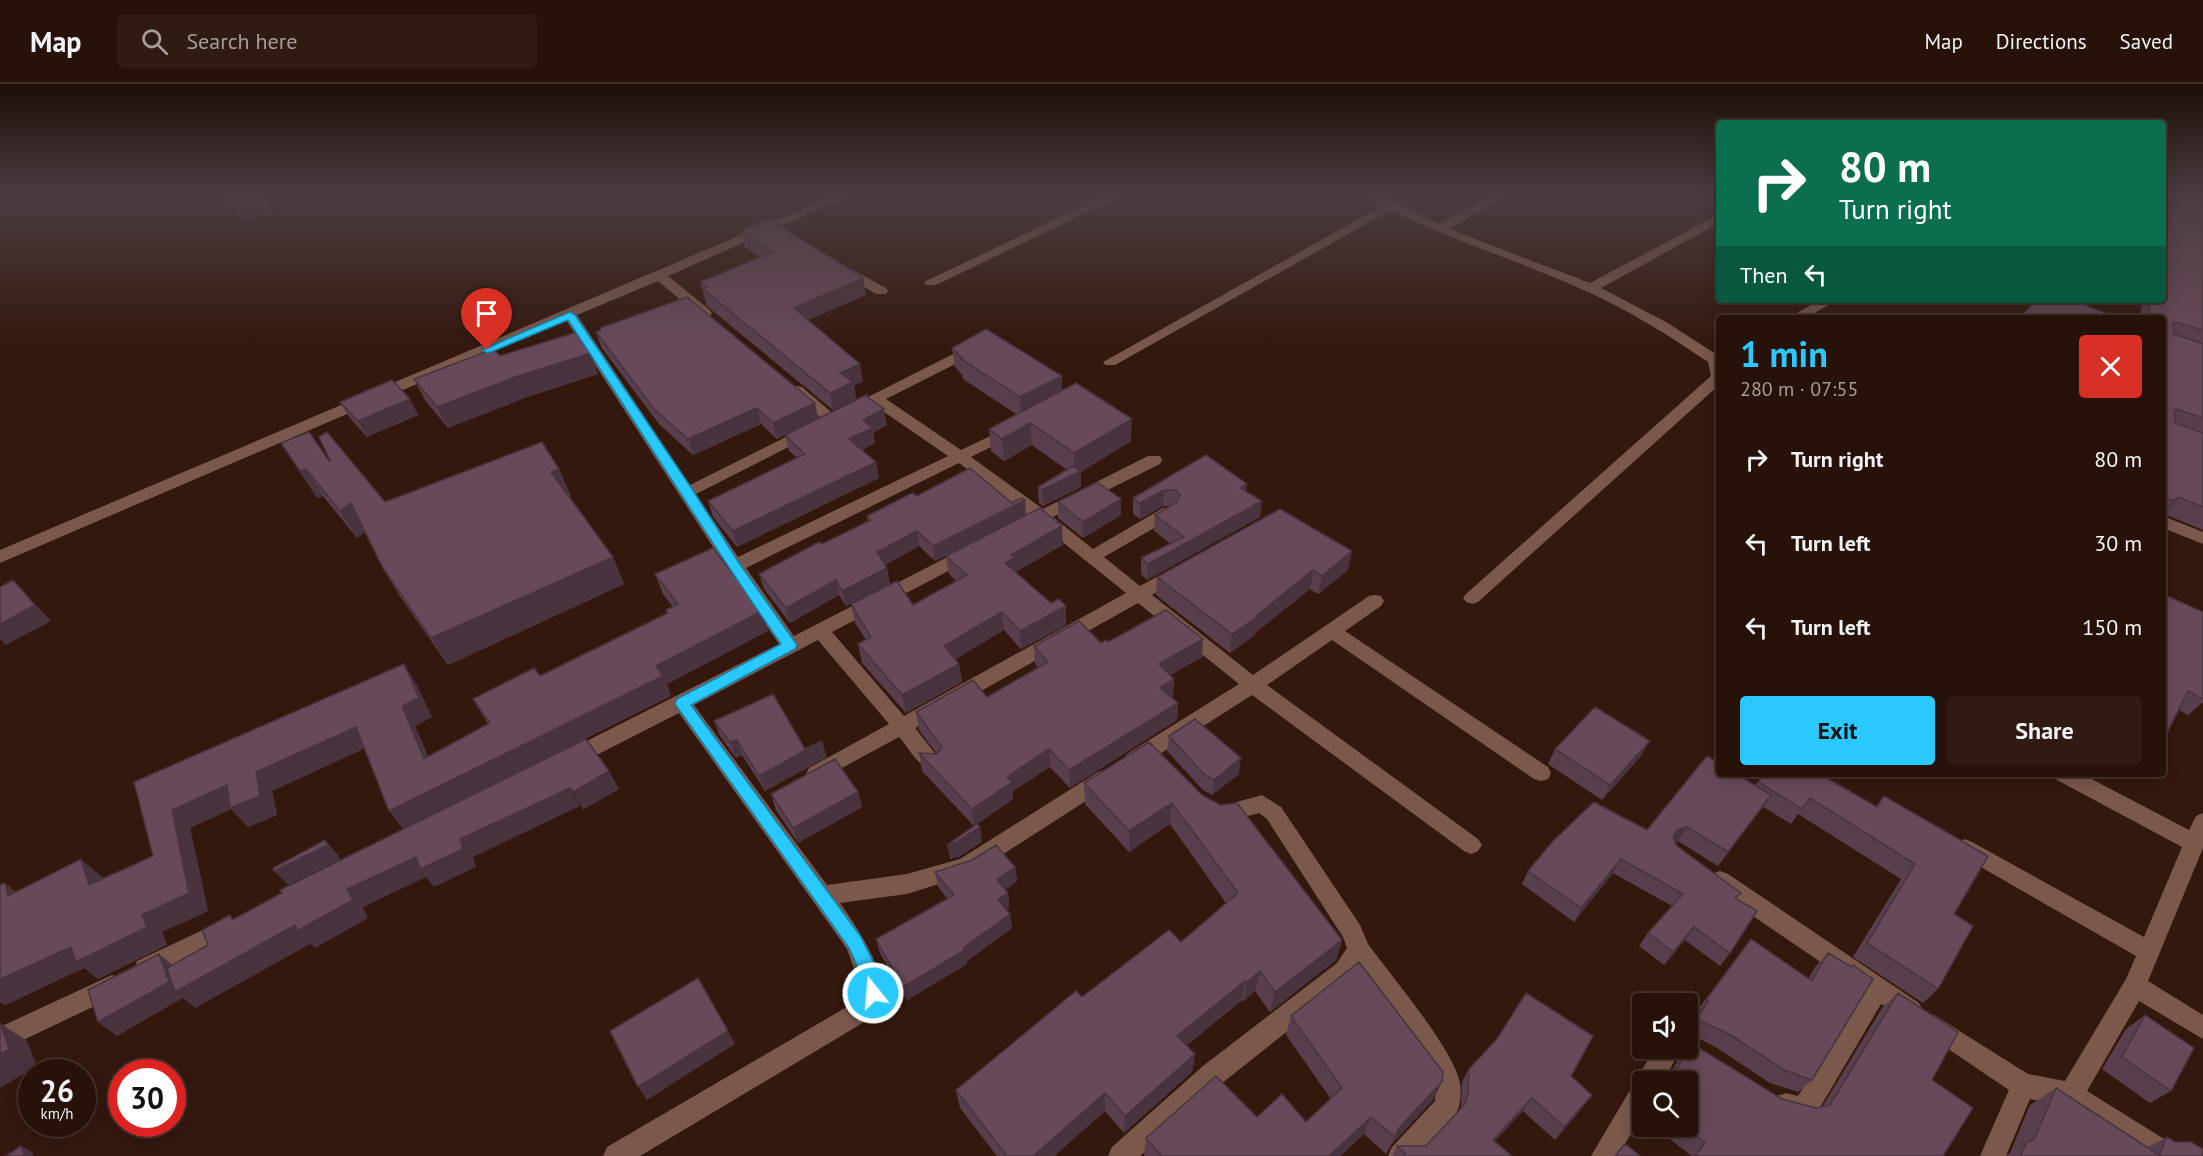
<!DOCTYPE html>
<meta charset="utf-8">
<style>
body{margin:0;font-family:"PT Sans",sans-serif;background:#2f1b13;color:#f1f3f6;height:100vh;display:flex;flex-direction:column;font-size:22px;white-space:nowrap}
*{box-sizing:border-box;margin:0}
p{font-size:20px;color:#a49e9c}
.icon{flex:none;width:33px;height:33px;fill:none;stroke:currentColor;stroke-width:2;stroke-linecap:round;stroke-linejoin:round}
.map{position:relative;flex:1;overflow:hidden}
.panel{position:absolute;left:1716px;top:231px;width:450px;height:462px;display:flex;flex-direction:column;background:#27120a;border-radius:6px;box-shadow:0 3px 15px #0003,0 0 0 2px #43322b}
.panel>*{flex:none}
.guide{position:absolute;left:1716px;top:36px;width:450px;height:183px;border-radius:6px;box-shadow:0 3px 15px #0003,0 0 0 2px #43322b;background:#0b6e4f;color:#fff;overflow:hidden}
.tools{position:absolute;left:1632px;top:909px;display:grid;gap:12px}
.tools a{display:grid;place-items:center;width:66px;height:66px;border-radius:6px;background:#27120a;box-shadow:0 3px 15px #0003,0 0 0 2px #43322b;font-size:30px}
.speed{position:absolute;left:18px;top:975px;display:flex;gap:12px;font-size:30px;font-weight:700;text-align:center}
.speed>*{display:grid;place-content:center;width:78px;height:78px;border-radius:50%;background:#27120a;box-shadow:0 3px 15px #0003,0 0 0 2px #43322b;line-height:1}
.speed small{font-size:15px;font-weight:400}
.speed .limit{border:9px solid #d22;background:#fff;color:#111}
.pin{position:absolute;display:grid;place-items:center;width:51px;height:51px;color:#fff;margin:-62px -26px;border-radius:50% 50% 50% 0;rotate:-45deg;box-shadow:0 0 6px #0007}
.pin .icon{rotate:45deg}
.me{position:absolute;width:66px;margin:-33px;rotate:343deg;stroke-linejoin:round;filter:drop-shadow(0 0 4px #0008)}
.turn{display:flex;align-items:center;gap:21px;height:126px;padding:0 24px;font-size:27px}
.turn .icon{width:78px;height:78px;stroke-width:2.5}
.turn b{display:block;font-size:42px;line-height:51px}
.then{display:flex;align-items:center;height:57px;padding:0 24px;background:#0003;gap:12px;font-size:22px}
.round{display:grid;place-items:center;flex:none;width:63px;height:63px;border-radius:6px;background:#2f1b13}
.head{display:flex;align-items:center;justify-content:space-between;height:102px;padding:0 24px}
h1{font-size:36px;font-weight:800;line-height:45px;color:#29c8ff}
.button{display:flex;gap:12px;margin-top:auto;padding:12px 24px}
.button a{flex:1;height:69px;border-radius:6px;background:#29c8ff;color:#111;font-size:24px;font-weight:800;line-height:69px;text-align:center}
.button a+a{background:#2f1b13;color:#f1f3f6}
ul{padding:0;list-style:none}
li{display:flex;align-items:center;gap:18px;height:84px;padding:0 24px}
li div{flex:1}
li b{display:block;font-size:22px}
li em{font-style:normal}
header{display:flex;align-items:center;gap:36px;box-sizing:border-box;height:84px;padding:0 30px;background:#27120a;border-bottom:2px solid #43322b}
header strong{font-size:28px}
nav{display:flex;gap:33px;margin-inline-start:auto;font-size:21px}
.search{width:420px;height:54px;background:#2f1b13;display:flex;align-items:center;gap:15px;box-sizing:border-box;padding:0 21px;border-radius:6px;color:#a49e9c;font-size:22px}
.map>svg:first-child{display:block}
.lines{fill:none;stroke-linecap:round;stroke-linejoin:round}
.minor{fill:#7a584c;fill-rule:evenodd}
.wall{fill:#593f4d}
.shaded-wall{fill:#49333f}
.building{fill:#68495a;stroke:#49333f;stroke-width:1.5}
.route{fill:#29c8ff;stroke:#1b82a6;stroke-width:1.5}
</style>
<header>
<strong>Map</strong>
<div class="search"><svg class="icon" aria-label="search" viewBox="0 0 24 24"><circle cx="10" cy="10" r="6"/><path d="M15 15l6 6"/></svg>Search here</div>
<nav><a>Map</a><a>Directions</a><a>Saved</a></nav>
</header>
<div class="map">
<svg width="2203" height="1072" viewBox="0 0 2203 1072">
<rect width="100%" height="100%" fill="#34180e"/>
<g class="lines">
<path class="minor" d="M835,111H852L668,192L710,226L712,229L710,232H700L658,197L577,231L690,401L802,345H812L815,348L812,351L696,410L738,473L948,372L874,321L867,324L860,319L862,316L971,261H981L983,264L981,267L886,315L961,366L1005,345H1015L1018,348L1015,351L971,373L1043,425L1148,372H1160L1162,376L1160,380L1053,433L1093,465L1163,424H1175L1177,428L1175,432L1104,473L1140,502L1171,485H1183L1186,489L1183,493L1152,511L1253,591L1369,512L1375,511L1381,512L1384,517L1381,522L1345,547L1548,683L1551,689L1548,695L1541,697L1534,695L1332,556L1267,601L1478,755L1482,761L1478,767L1471,770L1464,767L1252,611L1141,682L1134,684L1127,682L1124,676L1127,670L1239,600L1138,519L915,644L943,679L940,685C922,691 910,665 899,653L816,698L809,696L806,690L809,684L889,640L818,556L694,621L827,801L907,790L960,775L1098,688L1105,686L1112,688L1115,694L1112,700L974,789L907,810L840,819C861,849 876,873 886,909L874,929L861,940L640,1072H603L607,1063L845,924L862,907L847,865L679,629L579,680L572,682L565,680L562,674L565,668L779,560L728,486L566,236L0,479V466ZM959,379L1029,432L1018,440L1020,444L1026,446L1040,440L1126,509L904,632L832,548L975,473L978,469L975,465H963L794,552L746,484Z
M1106,111H1123L936,201H926L924,198Z
M1363,111H1380L1439,140L1493,111H1509L1449,145L1590,199L1719,130V139L1601,204L1666,238L1719,272V301L1478,518L1472,520L1466,518L1463,514L1466,510L1711,292L1708,278C1669,252 1629,226 1586,207C1522,178 1454,157 1391,126L1115,281H1105L1103,278L1382,122Z
M842,180L886,204L888,207L886,210H876L837,187L835,184L837,181Z
M1820,216H1837L1806,234H1788Z
M797,302L802,303L837,333L840,336L837,339H827L792,309L790,306L792,303Z
M2163,432L2203,448V460L2163,444Z
M2054,690H2082L2189,746L2196,732L2203,729V764L2148,897L2203,931V955L2139,917L2087,1007L2177,1063L2181,1072H2145L2066,1022L2030,1015L2006,1072H1980L2009,1006L1926,950L1922,942L1926,934L1934,931L2028,990L2065,997L2126,895L2136,872L1958,770L1954,764L1958,758L1965,755L1972,758L2144,853L2182,763L2057,696Z
M1262,711L1281,723L1360,841L1368,860C1390,890 1454,966 1460,999C1461,1005 1461,1016 1459,1022C1456,1037 1429,1060 1418,1072H1388L1392,1063L1435,1017L1436,1000L1427,981L1359,885L1353,895L1221,1000L1140,1072H1108L1112,1063L1203,982L1337,879L1347,864L1343,853L1267,735L1259,729L1218,740L1211,737L1208,731L1211,725Z
M1720,787L1728,790L1919,919L1923,927L1919,935L1911,938L1881,920L1815,1032C1800,1038 1792,1036 1777,1030L1774,1021L1777,1012L1786,1009L1798,1012L1863,907L1712,804L1709,797L1712,790Z
M228,834L236,837L239,844L236,851L153,893L145,896L137,893L134,885L137,877Z
M112,891L120,894L124,902L120,910L0,967V943Z
M1655,964H1681L1663,998H1642V1031L1618,1072H1591Z"/>
</g>
<path class="wall" d="M222,111H263L273,128L243,137Z
M2163,111H2203V446L2164,430L2163,431V234H2139L2143,216H2163V133L2166,121Z
M741,147L866,211L808,236L863,297L854,302L856,315L833,326L707,222L700,198L760,173L745,163Z
M2036,216H2092L2087,223Z
M600,244L815,319L818,334L868,310V314L887,341L873,349L875,359L862,366L876,378L879,394L737,463L713,433L708,417L797,374L789,367L785,351L777,355L761,340L693,371L659,340L601,263L596,248L600,246Z
M952,264L1062,292V306L1131,357L1081,388V403L1043,422L1039,419L1038,403L1067,386L1032,361L1004,377L991,367L989,345L1016,330L963,295L962,291L955,283Z
M500,272L598,290L527,313L448,344L425,316L414,295Z
M340,318L418,331L367,353L349,333Z
M281,359L329,377L385,418L559,385L571,412L569,413L613,473L624,500L448,581L399,511L383,484L365,448L357,454L323,412L317,414Z
M1206,371L1247,400L1246,407L1260,433L1147,496L1141,490V474L1171,460L1154,447L1155,431L1170,422H1163L1140,435L1133,430V414Z
M917,412L1026,431L1063,461L1015,488L1066,541L1021,565L1004,546L955,575L959,580L962,598L906,629L862,579L858,560L866,556L855,539L851,520L913,521L956,497L949,490L946,472L951,469L935,477L919,462L885,481L887,484L890,500L846,522L839,511L790,539L764,505L759,490L822,460L868,437L867,432Z
M1058,418L1121,431L1083,454L1058,434Z
M1280,425L1348,486L1318,510L1310,505L1255,549V551L1230,569L1156,511L1157,493Z
M655,490L762,527L768,547L667,600L671,612L403,745L365,664L272,707L277,731L248,743L231,725L190,744L208,827L162,848L167,861L98,895L84,884L5,921L0,918V801L16,808L102,793L103,795L153,772L404,580L416,600L432,633L415,642L428,672L488,640L473,615L540,592L667,530L666,526L673,523L663,510Z
M2163,510L2203,528V618L2188,631L2179,626L2168,647L2163,652Z
M1108,558L1202,573L1170,591L1174,595L1173,613L1172,614L1178,619L1177,636L1070,704L1050,683L1013,707V715L974,742L922,687L919,669L937,670L919,646L916,628L987,613L1038,583L1035,580L1034,562Z
M714,637L805,665L827,673L765,707L742,671L736,674L720,652Z
M1169,652L1239,690L1212,711L1203,706L1167,667Z
M1149,658L1342,856L1336,876L1270,928L1255,907L1243,918L1242,916L1187,961L1195,970L1192,988L1124,1049L1105,1027L1054,1072H997L960,1024L956,1006L1082,913L1181,858L1226,819L1170,740L1129,768L1085,720L1084,699Z
M1555,665L1641,672L1602,716L1548,680Z
M1764,690L1876,722L1884,712L1954,830L1938,905L1923,919L1853,873L1901,795L1798,730L1791,740L1763,723L1718,782L1678,757L1675,758L1677,762L1737,815L1730,869L1720,882L1685,856L1664,881L1639,862L1648,849L1672,822L1613,789L1574,838L1522,800L1528,787L1647,746L1755,701Z
M858,708L862,723L798,759L776,726L771,710Z
M1015,783L1017,797L1005,806L1008,809L1009,823L1006,826L1010,830L1012,844L967,877V880L907,916L880,869L876,855L948,815L938,803L935,788Z
M1751,855L1808,895L1815,883L1828,869L1851,883L1853,881L1812,996L1798,1008L1770,999L1717,964L1694,952L1688,960V945L1697,931L1695,929Z
M1898,909L1932,996L1943,1072H1692L1653,1042H1688V998H1653L1662,986L1673,985L1679,974L1691,959L1782,1015L1816,1024L1822,1023L1882,924Z
M2145,931L2171,1007L2150,1019L2102,985L2126,945Z
M1291,932L1433,1016L1391,1061L1386,1070L1364,1050L1340,1072H1145L1144,1071L1146,1054L1257,1033L1306,1038L1331,1015L1286,951Z
M1469,985L1571,992L1583,1023L1555,1056L1523,1027L1494,1057L1512,1072H1392L1397,1062H1426L1460,1025L1461,1022L1462,998Z
M2056,1004L2147,1063L2167,1053L2202,1072H2005L2010,1069L2030,1021Z"/>
<path class="shaded-wall" d="M265,113L273,128L243,137L234,122Z
M863,194L866,211L797,241L794,224Z
M591,269L598,290L527,313L448,344L437,323L518,292Z
M860,280L863,297L854,302L856,315L833,326L830,309L840,289Z
M1062,292V312L1021,333L1020,313Z
M410,315L418,331L367,353L358,337Z
M815,319L818,335L777,355L773,339Z
M757,324L761,340L693,371L688,355Z
M884,325L887,341L873,349L875,359L852,370L849,355L863,336Z
M1132,335L1131,357L1081,388V403L1043,422L1042,406L1075,390L1074,369Z
M1030,339L1032,361L1004,377L1002,355Z
M876,378L879,394L737,463L733,447Z
M306,385L323,412L317,414L300,387Z
M559,385L571,412L563,416L551,388Z
M1247,400L1245,416L1240,404Z
M1164,406L1163,422L1140,435V419Z
M2179,413L2163,431V429L2173,417Z
M1121,415V431L1083,454V438Z
M1025,416L1026,432L935,477L933,462Z
M1262,417L1260,433L1147,496L1148,480Z
M351,419L368,446L357,454L340,427Z
M1062,442L1063,461L1015,488L1005,479L1011,471Z
M917,447L919,462L880,484L877,468Z
M1352,467L1348,486L1318,510L1322,492Z
M613,473L624,500L448,581L431,554Z
M887,484L890,500L846,522L842,507Z
M1313,486L1310,505L1255,549V551L1230,569L1232,550Z
M13,496L51,537L6,561L0,555V540Z
M836,496L839,511L790,539L786,524Z
M1066,522V541L1021,565L1020,547Z
M762,527L768,547L667,600L671,612L403,745L389,727L656,582Z
M1002,528L1004,546L946,581L944,562Z
M1203,555L1202,573L1158,598L1159,580Z
M404,580L416,600L432,633L415,642L437,693L424,675L402,622Z
M959,580L962,598L906,629L902,611Z
M1174,595L1173,613L1159,621L1160,604Z
M1178,619L1177,636L1070,704L1069,686Z
M356,643L370,662L272,707L277,731L248,743L231,725L190,744L208,827L162,848L167,861L98,895L84,884L5,921L0,918V895L142,831L172,726Z
M737,656L742,671L736,674L730,658Z
M822,657L827,673L765,707L759,692Z
M1650,657L1641,672L1602,716L1610,701Z
M1049,665L1050,683L1013,707V715L974,742L972,725L1007,693Z
M1241,674L1239,690L1212,711L1214,696Z
M609,687L619,705L583,726L573,708Z
M570,704L580,722L473,773L476,783L434,803L426,793L363,823L368,834L315,864L310,860L195,924L183,914L117,952L98,938L159,870L176,884L416,773L460,755Z
M858,708L862,723L798,759L793,744Z
M1172,719L1170,740L1129,768V747Z
M980,743L982,758L959,773L950,775L947,761Z
M1687,743L1678,757L1668,760L1677,746Z
M325,756L338,771L340,776L288,801L274,787Z
M81,775L102,793L110,818L89,801Z
M1621,775L1613,789L1574,838L1581,824Z
M1015,783L1017,797L998,811L997,796Z
M5,799L28,817L8,812Z
M1008,809L1009,823L1000,830L998,816Z
M1010,830L1012,844L967,877V880L907,916L903,903L963,864Z
M1694,843L1685,856L1664,881L1673,868Z
M1342,856L1336,876L1270,928L1275,908Z
M1260,887L1255,907L1243,918L1247,898Z
M1245,897L1242,916L1175,971L1177,952Z
M0,939L27,957L37,982L0,1004Z
M728,947L735,960L647,1016L638,1003Z
M1195,970L1192,988L1124,1049L1125,1032Z
M1442,998L1433,1016L1391,1061L1399,1044Z
M1105,1009V1027L1054,1072H1033Z
M1592,1011L1583,1023L1555,1056L1564,1043Z
M1532,1014L1523,1027L1485,1068L1493,1056Z
M1371,1033L1364,1050L1340,1072H1329Z
M21,1062L32,1068L34,1072H25Z"/>
<path class="building" d="M225,111H263L265,113L234,122Z
M2163,111H2172L2163,123Z
M2175,111H2203V246L2176,238L2173,240L2174,250L2203,260V334L2177,325L2174,327L2175,339L2203,349V423L2179,413L2173,417L2163,413V234H2147L2151,216H2163V164Z
M769,135L863,194L794,224L860,280L840,289L853,298L830,309L703,205L707,203L700,198L773,168L741,147Z
M687,213L815,319L773,339L757,324L688,355L654,325L596,248L601,246L600,244Z
M2036,216H2070L2072,218L2088,220L2086,222L2120,234H2020Z
M986,245L1062,292L1020,313L961,275L963,274L952,264Z
M577,248L591,269L518,292L437,323L414,295L493,265L500,272Z
M392,296L410,315L358,337L340,318Z
M1076,299L1132,335L1074,369L1030,339L1002,355L989,345Z
M868,310L866,312L884,325L863,336L872,344L849,355L876,378L733,447L708,417L805,370L785,351Z
M309,348L329,377L330,376L319,353L327,348L385,418L542,358L559,385L551,388L613,473L431,554L383,484L351,419L340,427L306,385L300,387L281,359Z
M1206,371L1247,400L1240,404L1262,417L1148,480L1141,474L1184,453L1155,431L1177,418L1180,411L1176,406H1164L1140,419L1133,414Z
M1073,382L1081,387L1042,406L1038,403Z
M970,384L1012,419L1021,414L1025,416L933,462L917,447L877,468L887,484L842,507L836,496L786,524L759,490L819,458L822,460L871,436L867,432L912,409L917,412Z
M1097,398L1121,415L1083,438L1058,418Z
M1040,424L1062,442L1011,471L1014,474L1005,479L1051,519L1059,515L1066,522L1020,547L1002,528L944,562L959,580L902,611L858,560L871,553L851,520L897,497L913,521L967,491L946,472Z
M1280,425L1352,467L1322,492L1313,486L1256,532L1257,533L1232,550L1157,493Z
M713,464L762,527L656,582L663,592L389,727L356,643L256,688L260,712L230,724L227,701L172,726L189,809L142,831L147,843L76,878L71,863L0,895V801L5,799L8,812L81,775L89,801L153,772L134,698L404,580L419,614L402,622L424,675L490,639L473,615L534,584L540,592L668,529L666,526L678,520L655,490Z
M13,496L35,521L0,540V503Z
M2163,510L2203,528V615L2188,607L2168,647L2163,644Z
M1166,526L1203,555L1159,580L1174,595L1160,604L1178,619L1069,686L1049,665L1007,693L1012,698L972,725L919,669L937,670L942,663L916,628L973,596L987,613L1048,578L1034,562L1079,537L1101,559L1106,556L1108,558Z
M773,610L805,665L822,657L759,692L737,656L730,658L714,637Z
M1595,623L1650,657L1610,701L1555,665Z
M1195,635L1241,674L1214,696L1205,691L1169,652Z
M586,655L609,687L573,708L570,704L460,755L463,765L420,785L416,773L347,805L353,816L297,847L295,841L175,908L167,884L208,861L202,846L230,831L232,836L282,809L280,806Z
M1149,658L1202,711L1220,721L1237,719L1342,856L1275,908L1260,887L1247,898L1245,897L1177,952L1195,970L1125,1032L1105,1009L1033,1072H1007L956,1006L1076,907L1082,913L1169,846L1181,858L1238,809L1172,719L1129,747L1084,699Z
M1707,672L1719,679V690H1737L1771,711L1728,768L1687,743L1677,746L1673,753L1677,762L1741,809L1735,814L1757,827L1730,869L1694,843L1673,868L1648,849L1683,810L1621,775L1581,824L1528,787L1553,757L1594,718L1647,746Z
M835,675L858,708L793,744L771,710Z
M1764,690H1820L1877,723L1884,712L1988,772L1954,830L1973,842L1938,905L1867,859L1915,780L1810,714L1802,725L1758,698Z
M977,740L980,743L957,758L947,761Z
M325,756L328,761L274,787L273,784Z
M996,761L1015,783L997,796L1008,809L998,816L1010,830L963,864L965,866L903,903L876,855L954,811L935,788L972,776Z
M1751,855L1812,897L1828,869L1852,883L1853,881L1873,895L1812,996L1784,986L1729,950L1700,937L1697,939V949H1688L1708,917L1706,916Z
M159,870L169,898L98,938L88,906Z
M1359,878L1443,988L1442,998L1399,1044L1395,1053L1371,1033L1329,1072H1162L1146,1054L1216,992L1257,1033L1282,1010L1306,1038L1342,1004L1291,932Z
M698,894L728,947L638,1003L610,947Z
M1526,909L1593,952L1571,992L1592,1011L1564,1043L1532,1014L1493,1056L1512,1072H1404L1406,1070L1397,1062H1426L1465,1020L1468,1010L1469,985L1497,955Z
M1898,909L1958,948L1932,996L1973,1024L1943,1072H1695L1705,1059L1684,1042H1688V998H1656V995L1662,986L1677,985L1691,959L1782,1015L1816,1024L1830,1021Z
M2145,931L2194,964L2171,1007L2122,973Z
M0,939L9,965L0,970Z
M2056,1004L2159,1071L2167,1053L2175,1058H2191L2203,1065L2202,1072H2020L2027,1058L2034,1056Z
M1624,1061H1627L1640,1072H1615Z
M21,1062L25,1072H6Z"/>
<linearGradient id="sky" x2="0" y2="1"><stop stop-color="#1d0d08"/><stop offset="0.42" stop-color="#4a3d41"/><stop offset="1" stop-color="#4a3d41" stop-opacity="0"/></linearGradient>
<rect width="2203" height="262" fill="url(#sky)"/>
<path class="route" d="M570,228L575,231L692,405L739,479L797,561L795,565L691,621L861,853C868,869 887,897 880,915L873,917L867,915L860,888L849,864L675,620L677,615L781,560C707,454 639,343 568,236L491,268L487,269L482,266Z"/>
</svg>
<div class="tools">
<a><svg class="icon" aria-label="sound" viewBox="0 0 24 24"><path d="M4 9h4l5-4v14l-5-4H4zM17 9q2 3 0 6"/></svg></a>
<a><svg class="icon" aria-label="search" viewBox="0 0 24 24"><circle cx="10" cy="10" r="6"/><path d="M15 15l6 6"/></svg></a>
</div>
<div class="speed"><div>26<small>km/h</small></div><div class="limit">30</div></div>
<div class="pin" style="left:487px;top:266px;background:#d93025"><svg class="icon" aria-label="arrive" viewBox="0 0 24 24"><path d="M6 21V4h12l-3 4 3 4H6"/></svg></div>
<svg class="me" style="left:873px;top:909px" viewBox="-20 -20 40 40"><circle r="17" fill="#29c8ff" stroke="#fff" stroke-width="3"/><path d="M0-11L8 9 0 5-8 9z" fill="#fff"/></svg>
<div class="guide">
<div class="turn"><svg class="icon" aria-label="right" viewBox="0 0 24 24"><path d="M7 20v-9h11M14 6l5 5-5 5"/></svg><div><b>80 m</b>Turn right</div></div>
<div class="then">Then<svg class="icon" aria-label="left" viewBox="0 0 24 24"><path d="M17 20v-9H6M10 6l-5 5 5 5"/></svg></div>
</div>
<section class="panel">
<div class="head"><div><h1>1 min</h1><p>280 m · 07:55</p></div><a class="round" style="background:#d93025;color:#fff"><svg class="icon" aria-label="close" viewBox="0 0 24 24"><path d="M6 6l12 12M18 6L6 18"/></svg></a></div>
<ul>
<li><svg class="icon" aria-label="right" viewBox="0 0 24 24"><path d="M7 20v-9h11M14 6l5 5-5 5"/></svg><div><b>Turn right</b></div><em>80 m</em></li>
<li><svg class="icon" aria-label="left" viewBox="0 0 24 24"><path d="M17 20v-9H6M10 6l-5 5 5 5"/></svg><div><b>Turn left</b></div><em>30 m</em></li>
<li><svg class="icon" aria-label="left" viewBox="0 0 24 24"><path d="M17 20v-9H6M10 6l-5 5 5 5"/></svg><div><b>Turn left</b></div><em>150 m</em></li>
</ul>
<div class="button"><a>Exit</a><a>Share</a></div>
</section>
</div>
